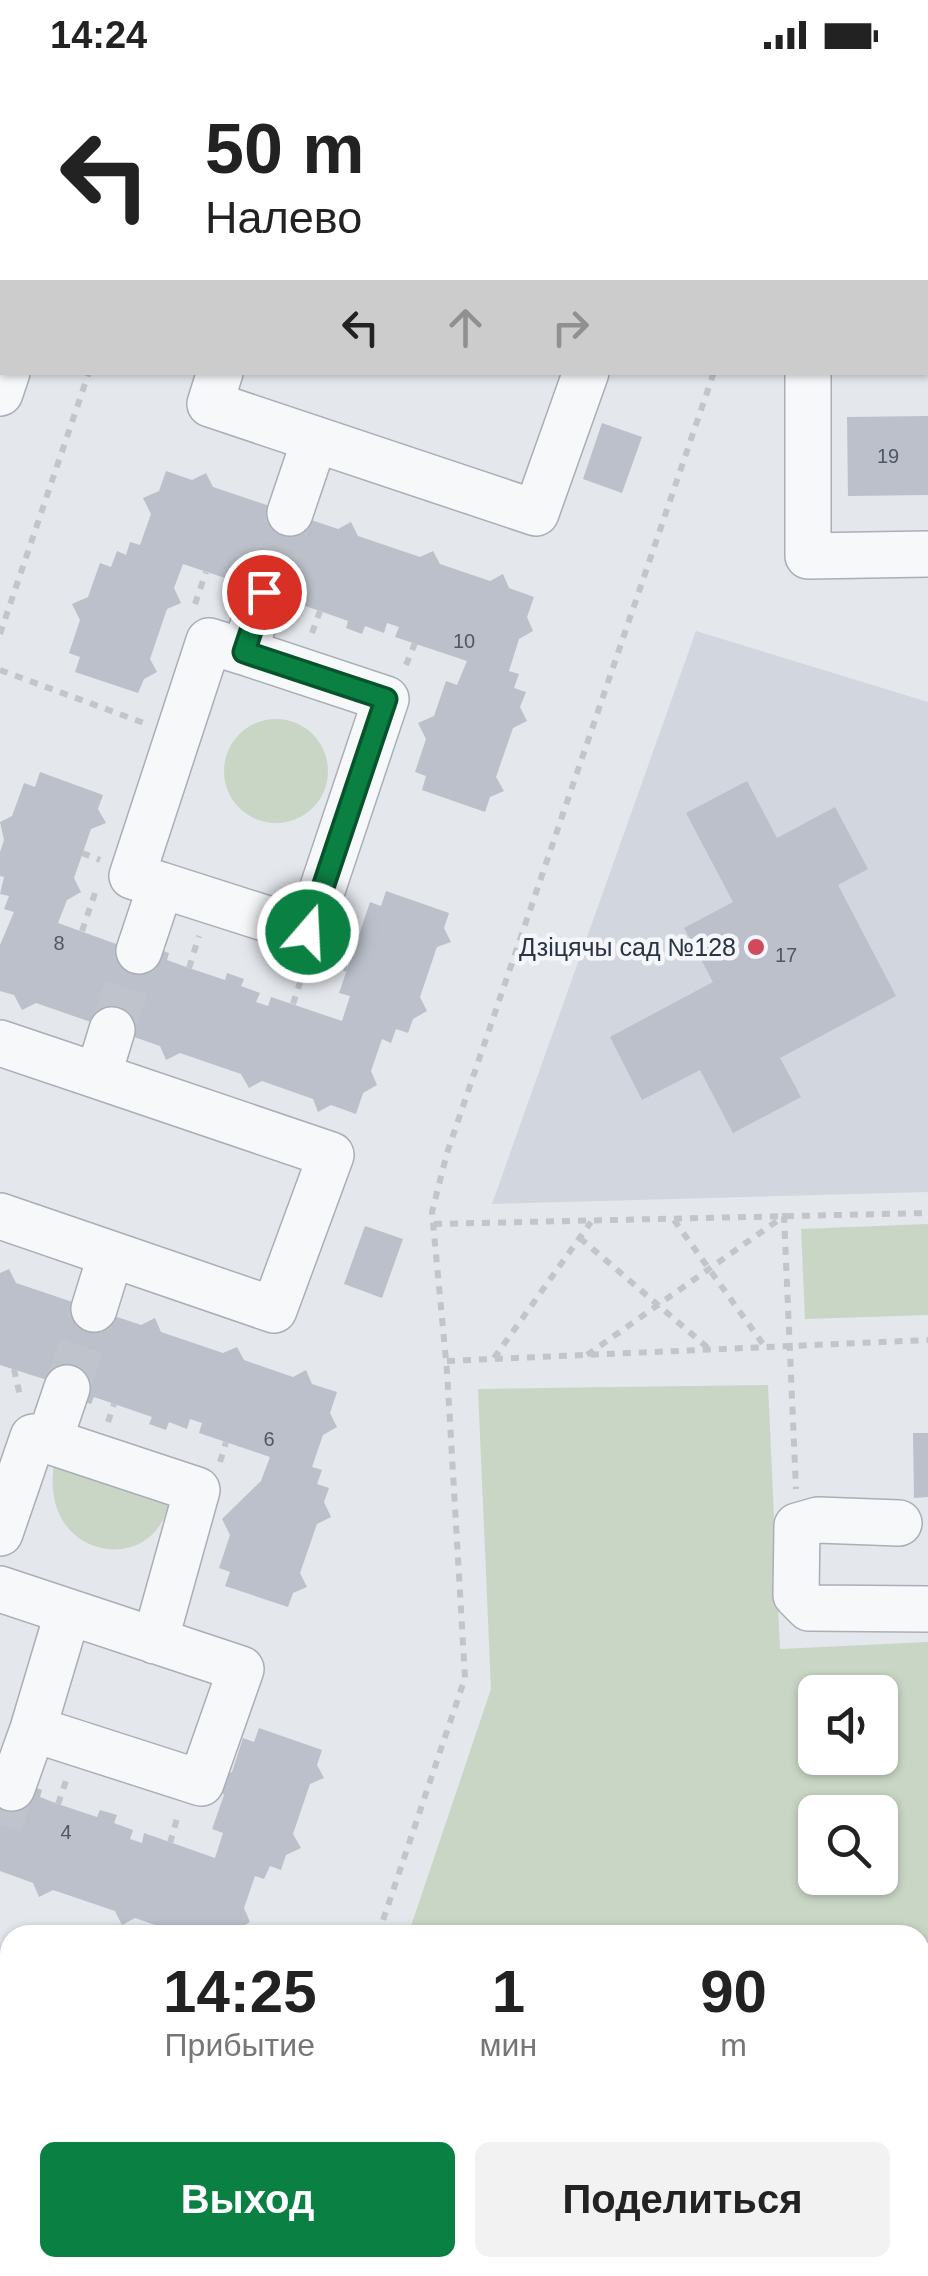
<!DOCTYPE html>
<html lang="ru">
<meta charset="utf-8">
<style>
body{margin:0;font-family:Arial,sans-serif;background:#f2f2f2;color:#222;height:100vh;display:flex;flex-direction:column;font-size:38px;white-space:nowrap}
*{box-sizing:border-box;margin:0}
p{font-size:32px;color:#767676}
.icon{flex:none;width:55px;height:55px;fill:none;stroke:currentColor;stroke-width:2;stroke-linecap:round;stroke-linejoin:round}
.map{position:relative;flex:1;overflow:hidden}
.sheet{position:absolute;left:0px;top:1855px;width:930px;height:352px;display:flex;flex-direction:column;background:#fff;border-radius:30px 30px 0 0;box-shadow:0 2px 8px #0004}
.sheet>*{flex:none}
.banner{position:absolute;left:0px;top:0px;width:930px;height:305px;box-shadow:0 2px 8px #0004;background:#fff;color:#222;overflow:hidden}
.controls{position:absolute;left:798px;top:1605px;display:grid;gap:20px}
.controls a{display:grid;place-items:center;width:100px;height:100px;border-radius:15px;background:#fff;box-shadow:0 2px 8px #0004;font-size:50px}
.pin{position:absolute;display:grid;place-items:center;width:85px;height:85px;color:#fff;margin:-42px;border:5px solid #fff;border-radius:50%;box-shadow:0 2px 10px #0007}
.me{position:absolute;width:110px;margin:-55px;rotate:19deg;stroke-linejoin:round;filter:drop-shadow(0 0 8px #0008)}
.turn{display:flex;align-items:center;gap:35px;height:210px;padding:0 40px;font-size:45px}
.turn .icon{width:130px;height:130px;stroke-width:2.5}
.turn b{display:block;font-size:70px;line-height:85px}
.lanes{display:flex;align-items:center;height:95px;padding:0 40px;background:#0003;justify-content:center;gap:50px;direction:ltr}
.lanes .off{opacity:.35}
.eta{display:flex;justify-content:space-evenly;align-items:center;height:170px;text-align:center}
.eta b{font-size:60px;font-weight:600;line-height:70px}
.action{display:flex;gap:20px;margin-top:auto;padding:20px 40px}
.action a{flex:1;height:115px;border-radius:15px;background:#0b8043;color:#fff;font-size:40px;font-weight:600;line-height:115px;text-align:center}
.action a+a{background:#f2f2f2;color:#222}
.status{display:flex;justify-content:space-between;align-items:center;height:70px;padding:0 50px;background:#fff;direction:ltr}
.status svg{height:28px;fill:currentColor}
.map>svg:first-child{display:block}
.built{fill:#d2d6de}
.green{fill:#c9d6c5;fill-rule:evenodd}
.building{fill:#bbc0ca}
.lines{fill:none;stroke-linecap:round;stroke-linejoin:round}
.minor-tunnel{stroke:#bfc3cb;stroke-width:45;stroke-dasharray:45 22;stroke-linecap:butt}
.minor-casing{stroke:#a9aeb7;stroke-width:48}
.path{stroke:#c2c5cb;stroke-width:6;stroke-dasharray:8 8;stroke-linecap:butt}
.minor{stroke:#f7f8fa;stroke-width:45}
.route-casing{stroke:#07532c;stroke-width:25}
.route{stroke:#0b8043;stroke-width:18}
.poi-dot{fill:#d1495b;stroke:#f4f6f9;stroke-width:4}
.labels{text-anchor:middle;stroke-width:9;stroke-linejoin:round;paint-order:stroke}
.number-label{font-size:20px;fill:#4f5766}
.poi-label{font-size:25px;fill:#2b3445;stroke:#f4f6f9;text-anchor:end}
</style>
<div class="status"><b>14:24</b><svg viewBox="0 0 49 12"><path d="M0 12V9h3v3zM5 12V6h3v6zM10 12V3h3v9zM15 12V0h3v12zM26 1h20v11H26zM47 4h2v5h-2z"/></svg></div>
<div class="map">
<svg width="928" height="2206" viewBox="0 0 928 2206">
<rect width="100%" height="100%" fill="#e4e7ec"/>
<path class="built" d="M696,561L928,632V1122L492,1134Z"/>
<path class="green" d="M0,0H40L2,2L0,121Z
M224 701a52 52 0 1 1 104 0a52 52 0 1 1-104 0Z
M928,1154V1245L805,1249L801,1159Z
M768,1315L780,1579L928,1572V2206H292L295,2198H920V1865H408L491,1619L478,1319ZM815,1622H880V1688H815ZM815,1742H880V1808H815Z
M54,1395L169,1433C153,1508 39,1490 54,1395Z"/>
<path class="building" d="M928,346V425L848,426L847,347Z
M602,353L642,367L622,423L583,409Z
M166,401L192,410L206,403L213,417L338,459L351,452L358,466L420,487L433,481L440,494L490,511L503,504L509,518L534,527L527,547L533,561L519,569L509,601L519,604L514,618L526,622L520,637L527,651L513,658L496,707L504,721L490,727L485,742L422,720L426,706L415,702L426,669L418,653L434,646L446,611L457,615L467,591L395,567L399,557L387,553L384,563L365,556L362,564L346,558L348,551L320,541L290,531L288,538L270,532L258,509L246,505L243,514L183,494L174,518L181,533L167,539L150,589L157,602L144,609L138,623L75,602L80,587L69,583L80,550L72,534L88,527L100,493L111,497L117,481L126,485L130,472L140,475L151,444L143,428L159,421Z
M40,702L103,725L98,739L106,753L91,759L74,808L81,822L67,830L58,853L119,875L116,884L127,888L152,877L169,883L167,890L189,898L225,910L227,903L244,909L241,916L260,923L256,932L268,936L271,927L342,951L350,926L339,923L351,888L342,872L359,865L370,832L381,836L386,821L449,843L444,858L451,872L437,877L420,927L427,941L413,949L408,963L396,959L391,973L382,969L371,1001L377,1015L363,1023L356,1044L331,1035L318,1042L313,1029L262,1011L249,1018L241,1004L180,983L166,990L160,976L36,933L22,940L14,925L0,921V875L14,842L4,839L9,826L0,824L4,807L0,806V782L4,770L0,752L12,746L24,713L35,717Z
M747,711L777,768L835,737L868,799L838,815L896,926L780,988L801,1027L733,1063L700,1000L642,1030L610,967L713,912L684,858L733,832L686,743Z
M365,1156L403,1169L382,1228L344,1214Z
M9,1199L16,1213L141,1255L155,1248L161,1262L223,1283L237,1277L244,1290L293,1307L306,1300L312,1314L337,1322L330,1343L337,1357L323,1365L312,1397L322,1400L317,1414L329,1418L324,1432L331,1447L317,1454L300,1503L307,1517L293,1523L288,1537L225,1516L230,1502L219,1498L230,1465L222,1449L261,1411L270,1387L199,1363L202,1353L190,1349L187,1359L169,1352L166,1360L149,1354L152,1347L94,1327L91,1334L74,1328L61,1305L50,1301L47,1310L0,1295V1203Z
M913,1363H928V1427L914,1428Z
M259,1658L322,1680L317,1695L324,1708L310,1714L293,1764L301,1778L286,1785L281,1800L270,1796L264,1809L255,1806L244,1838L250,1852L236,1860L235,1865H184L135,1848L122,1855L115,1841L53,1820L39,1827L33,1813L0,1801V1726L25,1714L42,1720L40,1727L58,1734L97,1747L100,1740L117,1745L114,1753L133,1760L130,1769L142,1773L144,1763L215,1788L223,1763L212,1759L224,1725L215,1709L232,1702L243,1668L254,1672Z"/>
<g class="lines">
<path class="minor-tunnel" d="M264,522L290,443
M112,960L139,881
M67,1318L94,1239
M0,1755L12,1718"/>
<defs>
<path id="minor" d="M110,2V0
M402,2L403,0
M600,2L601,0
M220,302L210,334L536,443L586,302
M808,302V486L928,484
M0,323L7,302
M290,443L315,369
M161,815L308,862L386,629L244,582L264,522
M139,881L161,815L132,806L209,571L244,582
M0,973L98,1006
M0,1146L111,1184L94,1239
M111,1184L274,1240L331,1085L98,1006L112,960
M67,1318L49,1371L197,1420L155,1571
M899,1453L818,1450L797,1456L796,1525L809,1538L928,1539
M0,1463L33,1367L49,1371
M0,1519L241,1599L201,1713L33,1659L12,1718
M33,1659L68,1542"/>
</defs>
<use href="#minor" class="minor-casing"/>
<path class="path" d="M853,0L860,2
M55,2L56,0
M192,2L193,0
M821,2L822,0
M0,163L2,156
M195,534L206,502
M312,563L320,541
M0,564L89,302
M406,595L415,573
M0,600L144,653
M82,783L100,790
M82,861L96,820
M329,893L347,899
M189,898L199,866
M293,934L305,897
M674,1150L765,1277
M434,1154L928,1143
M580,1168L708,1278
M587,1285L784,1146L796,1419
M494,1288L591,1152
M447,1291L928,1270
M14,1299L20,1326
M108,1352L114,1334
M220,1392L226,1372
M58,1734L66,1711
M170,1773L178,1745
M378,1865L465,1608L447,1301L432,1142L447,1083L714,302
M265,2206L267,2198"/>
<use href="#minor" class="minor"/>
</g>
<g class="lines">
<defs>
<path id="route" d="M264,522L244,582L386,629L308,862"/>
</defs>
<use href="#route" class="route-casing"/>
<use href="#route" class="route"/>
</g>
<circle class="poi-dot" cx="756" cy="877" r="10"/>
<g class="labels">
<g class="number-label">
<text x="888" y="393">19</text>
<text x="464" y="578">10</text>
<text x="59" y="880">8</text>
<text x="786" y="892">17</text>
<text x="269" y="1376">6</text>
<text x="66" y="1769">4</text>
</g>
<g class="poi-label">
<text x="736" y="886">Дзіцячы сад №128</text>
</g>
</g>
</svg>
<div class="controls">
<a><svg class="icon" aria-label="sound" viewBox="0 0 24 24"><path d="M4 9h4l5-4v14l-5-4H4zM17 9q2 3 0 6"/></svg></a>
<a><svg class="icon" aria-label="search" viewBox="0 0 24 24"><circle cx="10" cy="10" r="6"/><path d="M15 15l6 6"/></svg></a>
</div>
<div class="pin" style="left:264px;top:522px;background:#d93025"><svg class="icon" aria-label="arrive" viewBox="0 0 24 24"><path d="M6 21V4h12l-3 4 3 4H6"/></svg></div>
<svg class="me" style="left:308px;top:862px" viewBox="-20 -20 40 40"><circle r="17" fill="#0b8043" stroke="#fff" stroke-width="3"/><path d="M0-11L8 9 0 5-8 9z" fill="#fff"/></svg>
<div class="banner">
<div class="turn"><svg class="icon" aria-label="left" viewBox="0 0 24 24"><path d="M17 20v-9H6M10 6l-5 5 5 5"/></svg><div><b>50 m</b>Налево</div></div>
<div class="lanes"><svg class="icon" aria-label="left" viewBox="0 0 24 24"><path d="M17 20v-9H6M10 6l-5 5 5 5"/></svg><svg class="icon off" aria-label="ahead" viewBox="0 0 24 24"><path d="M12 20V5M6 11l6-6 6 6"/></svg><svg class="icon off" aria-label="right" viewBox="0 0 24 24"><path d="M7 20v-9h11M14 6l5 5-5 5"/></svg></div>
</div>
<section class="sheet">
<div class="eta">
<div><b>14:25</b><p>Прибытие</p></div>
<div><b>1</b><p>мин</p></div>
<div><b>90</b><p>m</p></div>
</div>
<div class="action"><a>Выход</a><a>Поделиться</a></div>
</section>
</div>
